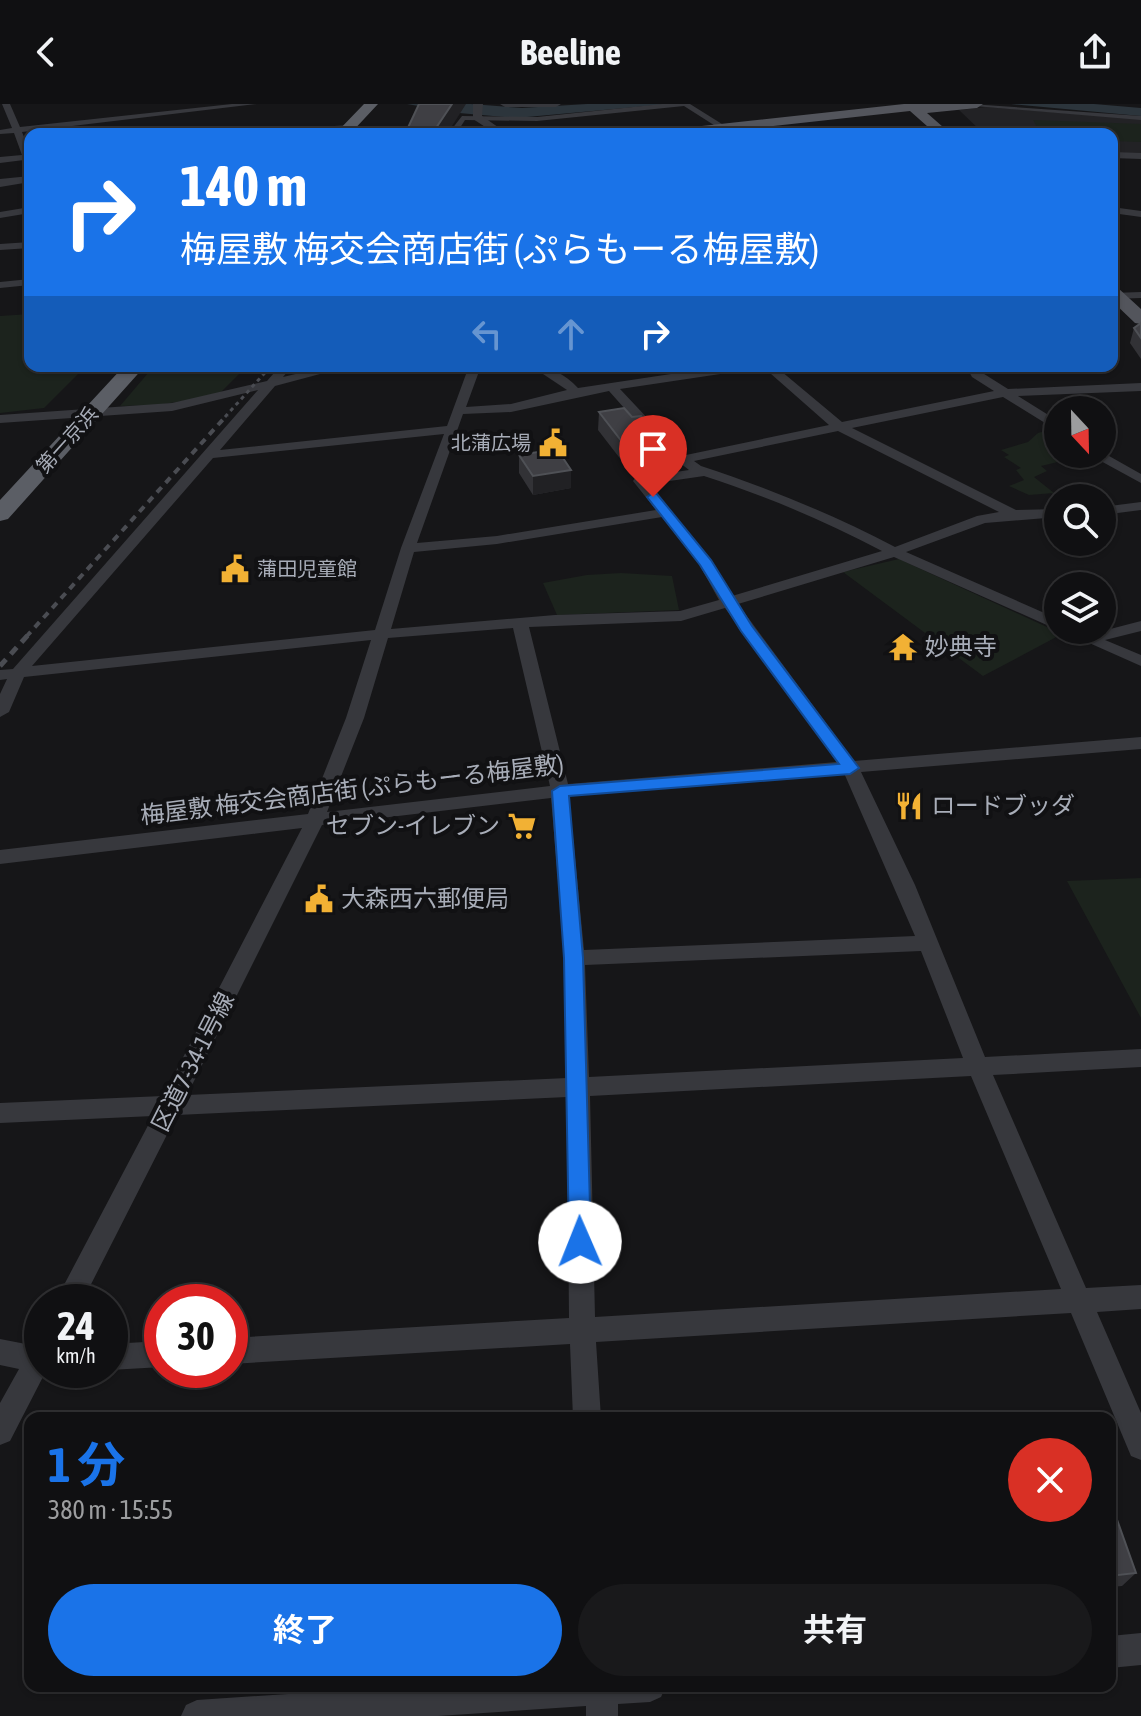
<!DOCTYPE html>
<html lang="ja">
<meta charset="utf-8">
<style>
body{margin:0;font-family:"Asap Condensed","Noto Sans JP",sans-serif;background:#19191b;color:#f1f3f6;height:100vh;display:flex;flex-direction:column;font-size:30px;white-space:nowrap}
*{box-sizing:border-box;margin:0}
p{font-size:26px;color:#9c9d9f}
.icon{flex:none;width:44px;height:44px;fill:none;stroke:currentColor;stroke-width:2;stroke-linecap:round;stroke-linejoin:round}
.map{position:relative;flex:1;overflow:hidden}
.drawer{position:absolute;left:24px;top:1308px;width:1092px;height:280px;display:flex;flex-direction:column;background:#101012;border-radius:16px;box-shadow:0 2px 6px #0004,0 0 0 2px #303032}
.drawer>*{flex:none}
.banner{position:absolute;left:24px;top:24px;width:1094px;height:244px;border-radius:16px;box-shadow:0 2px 6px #0004,0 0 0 2px #303032;background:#1a73e8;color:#fff;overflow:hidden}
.needle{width:52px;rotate:158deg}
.fabs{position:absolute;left:1044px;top:292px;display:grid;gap:16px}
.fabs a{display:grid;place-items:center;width:72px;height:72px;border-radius:50%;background:#101012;box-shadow:0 2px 6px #0004,0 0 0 2px #303032;font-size:40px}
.speed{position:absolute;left:24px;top:1180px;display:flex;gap:16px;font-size:40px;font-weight:700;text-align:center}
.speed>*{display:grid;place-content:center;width:104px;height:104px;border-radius:50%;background:#101012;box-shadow:0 2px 6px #0004,0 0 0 2px #303032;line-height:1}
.speed small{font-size:20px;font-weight:400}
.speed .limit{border:12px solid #d22;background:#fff;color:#111}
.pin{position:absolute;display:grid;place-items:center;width:68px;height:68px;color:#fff;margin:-82px -34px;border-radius:50% 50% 50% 0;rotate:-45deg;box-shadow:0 0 8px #0007}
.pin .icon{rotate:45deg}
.me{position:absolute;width:88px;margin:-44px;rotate:359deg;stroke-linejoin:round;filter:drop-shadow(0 0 6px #0008)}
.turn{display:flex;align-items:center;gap:28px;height:168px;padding:0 24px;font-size:36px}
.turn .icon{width:104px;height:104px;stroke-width:2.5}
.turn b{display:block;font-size:56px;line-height:68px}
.lanes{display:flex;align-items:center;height:76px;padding:0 24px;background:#0003;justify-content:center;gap:40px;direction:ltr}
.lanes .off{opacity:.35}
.round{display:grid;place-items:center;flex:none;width:84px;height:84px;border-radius:42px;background:#19191b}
.head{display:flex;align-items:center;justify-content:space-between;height:136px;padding:0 24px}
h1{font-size:48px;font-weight:700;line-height:60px;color:#1a73e8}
.primary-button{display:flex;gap:16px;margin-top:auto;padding:16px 24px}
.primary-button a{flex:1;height:92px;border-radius:48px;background:#1a73e8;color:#fff;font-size:32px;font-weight:700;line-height:92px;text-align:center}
.primary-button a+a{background:#19191b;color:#f1f3f6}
header{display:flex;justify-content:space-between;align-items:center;height:104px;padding:0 24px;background:#101012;font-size:36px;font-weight:700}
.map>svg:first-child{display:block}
.built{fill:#222225}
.green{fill:#1c231d}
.water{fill:#2c353c}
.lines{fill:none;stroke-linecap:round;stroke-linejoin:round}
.minor{fill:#37383d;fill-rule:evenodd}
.tertiary{fill:#37383d;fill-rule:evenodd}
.primary{fill:#53555c;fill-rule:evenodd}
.trunk{fill:#5b5e65;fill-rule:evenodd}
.rail-far2{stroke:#4a4c52;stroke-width:3;stroke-dasharray:4 4;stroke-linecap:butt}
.rail-far1{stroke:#4a4c52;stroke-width:4;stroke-dasharray:7 6;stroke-linecap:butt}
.rail{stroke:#4a4c52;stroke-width:5;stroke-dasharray:9 7;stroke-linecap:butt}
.wall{fill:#323236}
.shaded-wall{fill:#212124}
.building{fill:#3f3f44;stroke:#4f5156;stroke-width:2}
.route{fill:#1a73e8;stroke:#114b97;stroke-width:2}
.labels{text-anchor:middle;stroke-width:8;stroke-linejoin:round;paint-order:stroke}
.far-street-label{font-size:20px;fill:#a8adb8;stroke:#111113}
.far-poi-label{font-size:20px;fill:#a8adb8;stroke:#111113;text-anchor:end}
.poi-label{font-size:24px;fill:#a8adb8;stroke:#111113;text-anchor:start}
.street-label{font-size:24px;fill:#a8adb8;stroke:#111113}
</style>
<header><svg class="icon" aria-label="back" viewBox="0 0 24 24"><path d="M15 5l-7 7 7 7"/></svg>Beeline<svg class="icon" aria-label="share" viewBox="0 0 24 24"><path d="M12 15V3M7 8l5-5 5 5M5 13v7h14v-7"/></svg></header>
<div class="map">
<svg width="1141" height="1612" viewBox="0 0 1141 1612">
<rect width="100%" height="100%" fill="#161618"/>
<path class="built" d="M986,3L1141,15V51L1112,49V30H984L959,6Z"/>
<path class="green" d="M1033,16L1141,20V38L1112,37V30H1041Z
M30,210V262H86L44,304L0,309V212Z
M154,262H247L217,292L157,301L120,302Z
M1053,325L1058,326V350H1091L1041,362L1047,367L1034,373L1054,389L1029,391L1009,382L1024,376L1016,366L1021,364L1004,353L1009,351L1001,346L1028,338L1038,329Z
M899,455L1062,530L983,572L843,468Z
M621,469L672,472L679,506L557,511L543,479L587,471Z
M1141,774V914L1067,777Z"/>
<path class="water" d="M407,0H471L522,4L587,0H669L516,14L459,9Z
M1011,0H1094L1141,4V12Z"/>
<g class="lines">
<path class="minor" d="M2,0H10L20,23L232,0H257L22,28L30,48V62L24,56L0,59V53L22,51L14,29L0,30V26L12,24Z
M662,0H690L738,30H728L684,2L537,17L465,16L456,30H448L462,12L537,13Z
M970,0L1141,12V16L974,2Z
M352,21L349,25L225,30L229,28Z
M1112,48L1141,49V55L1112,54Z
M30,103V109L0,114V108Z
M1112,103L1141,107V113L1112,109Z
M30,138V144L0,146V140Z
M30,175V181L0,184V178Z
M1141,188V194L1112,195V189Z
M280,262H292L283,273L329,262H350L275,282L220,346L447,322L469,262H481L466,303L511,300L567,286L531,262C550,262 565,270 578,284L724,262H753L747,266L620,285L667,335L686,351L829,321L762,262H775L842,318L994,287L972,273L966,262H978L981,268L1008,285L1141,279V287L1018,292L1058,317V327L1003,293L852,324L1016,406L1058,405V413L985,419L906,448L1058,515V526L894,453L738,500L854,657L1141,633V645L861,668L915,781L985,953L1141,945V963L993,971L1086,1184L1141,1181V1205L1097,1208L1141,1309V1356L1131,1352L1071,1209L596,1238L601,1314H573L570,1240L230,1260V1234L569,1214L567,993L177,1011L82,1198H55L153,1012L0,1019V999L163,992L302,724L0,760V746L308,710L346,614L371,536L24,573L9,608L0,613V590L7,575L0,576V566L13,565L258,286L172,307L0,319V311L172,299L267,277ZM609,287L657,341L689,366L635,374L633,377L656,406L497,432L417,439L463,310L511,308ZM838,327L999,408L977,412L895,443C832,410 768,384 701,362L694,357ZM444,330L401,444L375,526L32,562L213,354ZM704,372C766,392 825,417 882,447L732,492L711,456L649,380ZM662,413L699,460L719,496L680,507L555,511L391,525L414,448L497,440ZM725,504L837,658L568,680L529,523L681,517ZM513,524L550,682L327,708L364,614L388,534ZM844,669L915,832L584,846L569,692ZM551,694L564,846L567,974L187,991L322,721ZM921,847L963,954L589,973L585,861ZM971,972L1061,1185L595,1213L590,992Z
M1102,348L1141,370V379L1088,350Z
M1141,398V406L1102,411V403Z
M1141,517V527L1105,536L1141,551V562L1060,526H1081L1091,530Z
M0,1235L31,1241L42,1235V1266H50L46,1267L10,1337L0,1341V1299L19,1265L0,1261Z
M162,1237V1263L110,1266V1240Z
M1141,1529V1561L1110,1564V1532Z
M409,1582H666L661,1593L650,1598L618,1600V1612H586V1602L438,1612H181L186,1601L197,1596Z"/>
<path class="tertiary" d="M473,0H483L482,12L508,30H496L473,15Z
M500,0H561L556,3H505Z
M30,72V78L0,83V75Z"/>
<path class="primary" d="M904,0H983L977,4L927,9L951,30H936L910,7L701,30H658L665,26Z
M1112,183L1118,184L1141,205V220L1135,219L1112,197Z"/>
<path class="trunk" d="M364,0H378L350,30H335Z
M124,262H145L8,415L0,417V396Z"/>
<path class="rail-far2" d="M225,313L271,262"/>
<path class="rail-far1" d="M26,533L227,311"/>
<path class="rail" d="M0,562L28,531"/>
</g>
<path class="wall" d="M1141,219V255L1130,239L1134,224Z
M599,308L632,313L668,346L667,365L632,370L598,326Z
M519,351L571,384L533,391L519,369Z
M1110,1396L1136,1469L1122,1482L1110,1483Z"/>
<path class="shaded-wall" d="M452,0H466L447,30H432Z
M668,346L667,365L632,370L633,352Z
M571,366V384L533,391V372Z"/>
<path class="building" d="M419,0H452L432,30H405Z
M1141,219V234L1134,224Z
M624,304L632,313L641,312L668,346L633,352L599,308Z
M557,345L571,366L533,372L519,351Z
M1110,1396L1136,1469L1110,1472Z"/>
<path class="route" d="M653,389L657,390L711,456L752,522L859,664L850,670L569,692L583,854L591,1138L588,1146L580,1149L572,1146L569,1138L564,854L552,687L560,682L839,660L741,527L700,461L647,393Z"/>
<defs>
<symbol id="civic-bare" viewBox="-9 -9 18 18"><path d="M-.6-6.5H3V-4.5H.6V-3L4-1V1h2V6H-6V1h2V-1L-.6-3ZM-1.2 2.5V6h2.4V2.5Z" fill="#f2b134" stroke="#111113" stroke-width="2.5" paint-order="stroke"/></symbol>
<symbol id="temple-bare" viewBox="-9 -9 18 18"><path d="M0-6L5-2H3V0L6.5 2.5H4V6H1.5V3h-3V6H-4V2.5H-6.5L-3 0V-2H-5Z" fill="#f2b134" stroke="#111113" stroke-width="2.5" paint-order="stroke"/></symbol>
<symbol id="restaurant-bare" viewBox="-9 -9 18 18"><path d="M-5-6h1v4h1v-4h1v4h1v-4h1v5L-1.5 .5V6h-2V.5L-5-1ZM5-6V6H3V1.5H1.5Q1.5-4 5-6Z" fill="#f2b134" stroke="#111113" stroke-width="2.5" paint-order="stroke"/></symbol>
<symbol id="supermarket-bare" viewBox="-9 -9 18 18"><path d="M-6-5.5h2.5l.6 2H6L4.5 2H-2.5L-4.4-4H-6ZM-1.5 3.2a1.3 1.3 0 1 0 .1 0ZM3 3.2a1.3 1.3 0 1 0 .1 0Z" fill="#f2b134" stroke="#111113" stroke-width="2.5" paint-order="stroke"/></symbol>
</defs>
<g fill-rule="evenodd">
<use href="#civic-bare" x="533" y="319" width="40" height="40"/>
<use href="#civic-bare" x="215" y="445" width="40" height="40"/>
<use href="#temple-bare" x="883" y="523" width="40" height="40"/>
<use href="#restaurant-bare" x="889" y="682" width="40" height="40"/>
<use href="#supermarket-bare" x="502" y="702" width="40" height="40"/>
<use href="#civic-bare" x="299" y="775" width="40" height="40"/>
</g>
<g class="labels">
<g class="far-street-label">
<text transform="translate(67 336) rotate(-48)" y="7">第一京浜</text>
</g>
<g class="far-poi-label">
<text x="531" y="346">北蒲広場</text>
<text x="257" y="472" text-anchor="start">蒲田児童館</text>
</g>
<g class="poi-label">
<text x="925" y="551">妙典寺</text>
<text x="931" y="710">ロードブッダ</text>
<text x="500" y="730" text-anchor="end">セブン-イレブン</text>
<text x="341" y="803">大森西六郵便局</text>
</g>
<g class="street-label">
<text transform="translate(352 686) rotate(-7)" y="8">梅屋敷 梅交会商店街 (ぷらもーる梅屋敷)</text>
<text transform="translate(193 958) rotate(-63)" y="8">区道7-34-1号線</text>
</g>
</g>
</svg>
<div class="fabs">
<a><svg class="needle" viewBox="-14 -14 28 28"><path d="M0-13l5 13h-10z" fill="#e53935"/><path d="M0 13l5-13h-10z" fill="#9c9d9f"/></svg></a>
<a><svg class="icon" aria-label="search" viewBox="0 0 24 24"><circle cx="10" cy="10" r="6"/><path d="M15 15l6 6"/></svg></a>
<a><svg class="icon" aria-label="layers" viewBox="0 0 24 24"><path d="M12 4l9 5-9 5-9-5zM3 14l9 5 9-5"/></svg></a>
</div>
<div class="speed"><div>24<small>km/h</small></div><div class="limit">30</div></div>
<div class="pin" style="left:653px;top:393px;background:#d93025"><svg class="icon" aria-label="arrive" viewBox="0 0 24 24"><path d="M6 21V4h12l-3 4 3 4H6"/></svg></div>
<svg class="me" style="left:580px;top:1138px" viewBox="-20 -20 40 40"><circle r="19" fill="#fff"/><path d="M0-13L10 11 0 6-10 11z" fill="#1a73e8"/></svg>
<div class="banner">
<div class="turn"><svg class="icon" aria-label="right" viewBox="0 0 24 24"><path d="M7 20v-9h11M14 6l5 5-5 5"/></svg><div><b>140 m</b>梅屋敷 梅交会商店街 (ぷらもーる梅屋敷)</div></div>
<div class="lanes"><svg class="icon off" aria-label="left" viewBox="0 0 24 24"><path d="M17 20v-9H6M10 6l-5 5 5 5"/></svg><svg class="icon off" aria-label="ahead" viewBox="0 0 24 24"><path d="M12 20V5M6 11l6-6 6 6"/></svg><svg class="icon" aria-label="right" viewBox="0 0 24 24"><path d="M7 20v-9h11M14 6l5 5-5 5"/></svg></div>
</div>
<section class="drawer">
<div class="head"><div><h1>1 分</h1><p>380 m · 15:55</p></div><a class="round" style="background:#d93025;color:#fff"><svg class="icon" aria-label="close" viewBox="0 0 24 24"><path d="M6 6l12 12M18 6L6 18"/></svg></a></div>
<div class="primary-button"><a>終了</a><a>共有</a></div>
</section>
</div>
